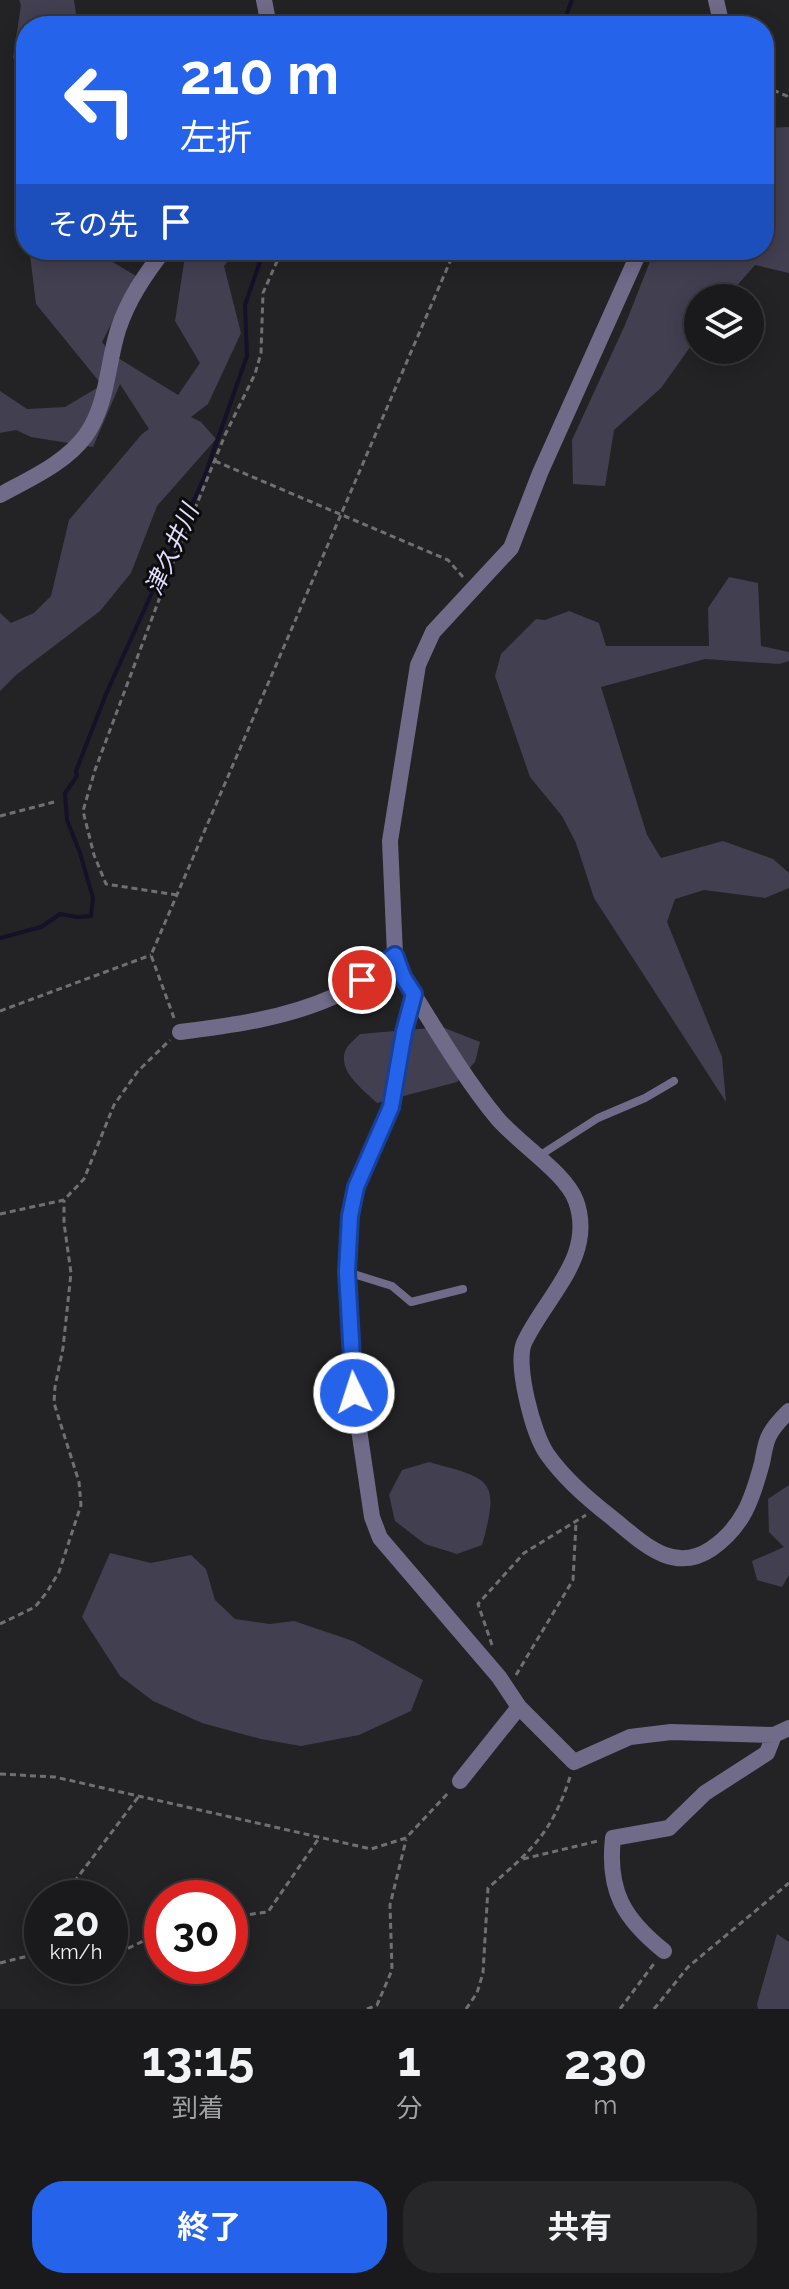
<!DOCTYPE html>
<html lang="ja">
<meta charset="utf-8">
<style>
body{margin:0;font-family:Raleway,"Noto Sans JP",sans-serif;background:#272729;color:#f1f3f6;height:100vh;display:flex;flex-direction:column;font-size:30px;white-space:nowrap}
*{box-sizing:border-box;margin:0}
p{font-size:26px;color:#9fa1a3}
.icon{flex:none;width:44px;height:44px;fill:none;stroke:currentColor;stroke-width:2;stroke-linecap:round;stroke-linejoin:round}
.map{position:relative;height:2009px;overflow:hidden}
.panel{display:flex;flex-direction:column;background:#1a1a1c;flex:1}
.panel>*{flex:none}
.top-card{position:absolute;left:16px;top:16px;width:758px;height:244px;border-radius:32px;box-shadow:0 4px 20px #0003,0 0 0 2px #38383b;background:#2563eb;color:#fff;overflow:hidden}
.controls{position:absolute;left:684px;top:284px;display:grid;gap:16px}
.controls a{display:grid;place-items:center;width:80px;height:80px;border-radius:50%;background:#1a1a1c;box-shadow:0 4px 20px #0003,0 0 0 2px #38383b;font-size:40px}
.speed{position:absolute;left:24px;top:1880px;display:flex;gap:16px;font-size:40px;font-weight:700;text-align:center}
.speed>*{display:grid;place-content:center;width:104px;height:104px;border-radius:50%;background:#1a1a1c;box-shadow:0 4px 20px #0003,0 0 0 2px #38383b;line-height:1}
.speed small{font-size:20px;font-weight:400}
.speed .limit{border:12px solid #d22;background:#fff;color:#111}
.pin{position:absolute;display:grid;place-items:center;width:68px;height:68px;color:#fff;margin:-34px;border:4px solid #fff;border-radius:50%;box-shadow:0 2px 8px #0007}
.me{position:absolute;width:88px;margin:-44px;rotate:356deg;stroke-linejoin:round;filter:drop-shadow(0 0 6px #0008)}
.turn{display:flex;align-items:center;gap:28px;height:168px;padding:0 32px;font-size:36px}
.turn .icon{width:104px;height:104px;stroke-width:2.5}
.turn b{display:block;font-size:56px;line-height:68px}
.then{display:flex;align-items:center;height:76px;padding:0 32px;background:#0003;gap:16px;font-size:30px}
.eta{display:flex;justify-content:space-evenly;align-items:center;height:136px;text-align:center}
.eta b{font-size:48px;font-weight:700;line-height:56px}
.cta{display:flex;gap:16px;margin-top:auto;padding:16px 32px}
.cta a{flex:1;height:92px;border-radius:32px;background:#2563eb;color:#fff;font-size:32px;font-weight:700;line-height:92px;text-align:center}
.cta a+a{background:#272729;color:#f1f3f6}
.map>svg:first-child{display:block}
.green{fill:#423f51}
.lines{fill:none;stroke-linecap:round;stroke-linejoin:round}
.stream{stroke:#161028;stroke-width:4}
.path{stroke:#707072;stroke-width:3;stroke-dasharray:6 4;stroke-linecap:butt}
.service{stroke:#716b8a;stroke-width:8}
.minor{stroke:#716b8a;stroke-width:16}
.route-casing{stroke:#184099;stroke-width:20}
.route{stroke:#2563eb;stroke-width:14}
.labels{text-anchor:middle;stroke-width:6;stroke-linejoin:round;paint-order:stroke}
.water-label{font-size:24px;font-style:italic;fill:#e3dcfe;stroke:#0c0c0d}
</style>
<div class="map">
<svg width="789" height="2009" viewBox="0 0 789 2009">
<rect width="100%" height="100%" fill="#232325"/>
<path class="green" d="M19,0H74L76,14L87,26H26V65L13,58L21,5Z
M789,127V273L755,265L726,298H698V336L661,388L614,430L605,486L573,484L572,440L625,325L651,259L659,250H764V128Z
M32,250H93L136,276L102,342L110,353L178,395L200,363L175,321L186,250H237L224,266L241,333L208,404L191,417L201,422L216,439L157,506L131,573L100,611L16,675L0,691V613L11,623L34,613L51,596L69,520L142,434L149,429L120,384L93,447L31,437L16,430L0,433V391L27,409L65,407L102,385L36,304L30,255Z
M729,577L758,583L761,646L789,652V661L779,664L705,659L601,687L647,835L661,858L723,841L773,859L789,873V888L765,898L704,890L675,899L667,922L722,1057L726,1102L594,898L576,843L562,816L530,777L495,676L501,654L536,619L545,620L569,611L599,623L606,646H709L708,608Z
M442,1027L480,1042L475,1062L457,1082L377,1103C364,1090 336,1071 346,1049C349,1044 356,1038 360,1034Z
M429,1462C490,1479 501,1478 482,1545L457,1554L425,1544L395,1521L389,1495L402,1470Z
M789,1485V1575L782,1587L757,1580L752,1561L784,1547L769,1532L768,1499Z
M110,1553L151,1563L191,1555L206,1569L215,1600L235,1619L270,1624L294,1621L353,1641L423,1680L411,1711L359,1735L301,1746L261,1739L202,1723L153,1701L120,1676L82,1617Z
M777,1934L789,1942V2009H758L757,2004Z"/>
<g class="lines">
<path class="stream" d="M567,26L564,21L572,0
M0,938L41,927L60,914L77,917L91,916L93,898L80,853L67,820L65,793L77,776L76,771L106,694L204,478L247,356L245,305L264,250"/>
<path class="path" d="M764,86L789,97
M215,461L448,560L463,577
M0,816L54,802
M177,895L106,884L94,855L83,811L95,770L172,565L225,435L255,374L261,353L263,293L282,250
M0,1011L151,955
M174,1018L151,955L455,250
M0,1214L64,1200L84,1179L114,1105L138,1071L170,1040
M0,1624L35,1607L47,1592L59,1572L81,1505L79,1482L54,1403L55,1387L63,1348L71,1273L64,1223V1200
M492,1645L478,1604L524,1553L586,1515
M516,1675L573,1580L576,1523
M0,1774L55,1777L371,1849L406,1838L449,1792
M523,1859L598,1841
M62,1898L139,1796
M230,1917L268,1912L319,1838
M110,1957L162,1932
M0,1963L28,1956L42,1957
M367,2009L377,2005L392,1970L390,1905L406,1840
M466,2009L477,1993L483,1973L488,1888C531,1851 552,1833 570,1777
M620,2009L656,1961
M654,2009L688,1967L789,1883"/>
<path class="service" d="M539,1156L598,1118L645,1098L674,1081
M347,1272L392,1286L411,1302L463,1289"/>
<path class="minor" d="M264,0L269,26
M716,0L722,26
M640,250L540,473L511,548L433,632L418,665L390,841L395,955L403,977C432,1023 463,1077 497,1118C518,1143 566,1173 576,1201C596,1257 545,1297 524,1343C515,1365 533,1434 547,1454C563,1477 589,1500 611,1517C641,1541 672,1575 711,1549C743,1527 752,1500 762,1463C764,1454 765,1442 770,1434C774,1426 782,1418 789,1411
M0,495C29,479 66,463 86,435C108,403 107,365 118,330C128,299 145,275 164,250
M414,994L404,1032L391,1107L356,1187L350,1216L347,1272L357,1416L372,1517L380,1538L499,1677L519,1707L460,1781
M180,1032C230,1026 286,1018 333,997C356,987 376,970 395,955
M519,1707L574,1762L630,1737L671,1732L774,1735
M664,1951C624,1919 607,1891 613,1838L669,1828L705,1793L767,1753L774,1735L789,1728"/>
</g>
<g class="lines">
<defs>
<path id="route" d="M354,1393L347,1272L350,1216L356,1187L391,1107L404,1032L414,994L403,977L395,955L362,980"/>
</defs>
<use href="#route" class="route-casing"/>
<use href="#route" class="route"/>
</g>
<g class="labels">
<g class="water-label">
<text transform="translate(172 550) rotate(-66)" y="8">津久井川</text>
</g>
</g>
</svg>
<div class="controls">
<a><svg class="icon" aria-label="layers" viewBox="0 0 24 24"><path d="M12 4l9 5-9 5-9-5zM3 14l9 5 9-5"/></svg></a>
</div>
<div class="speed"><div>20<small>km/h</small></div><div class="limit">30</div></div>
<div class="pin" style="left:362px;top:980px;background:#d93025"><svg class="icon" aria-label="arrive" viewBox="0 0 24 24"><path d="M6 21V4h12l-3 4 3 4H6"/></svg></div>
<svg class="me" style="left:354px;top:1393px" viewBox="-20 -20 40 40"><circle r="17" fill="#2563eb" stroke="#fff" stroke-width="3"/><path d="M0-11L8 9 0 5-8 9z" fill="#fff"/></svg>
<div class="top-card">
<div class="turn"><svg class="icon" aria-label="left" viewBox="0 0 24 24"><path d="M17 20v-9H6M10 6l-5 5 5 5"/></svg><div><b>210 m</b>左折</div></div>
<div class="then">その先<svg class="icon" aria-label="arrive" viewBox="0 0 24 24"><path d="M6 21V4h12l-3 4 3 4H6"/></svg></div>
</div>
</div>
<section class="panel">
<div class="eta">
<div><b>13:15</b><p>到着</p></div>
<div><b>1</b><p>分</p></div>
<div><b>230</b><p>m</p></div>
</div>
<div class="cta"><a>終了</a><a>共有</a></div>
</section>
